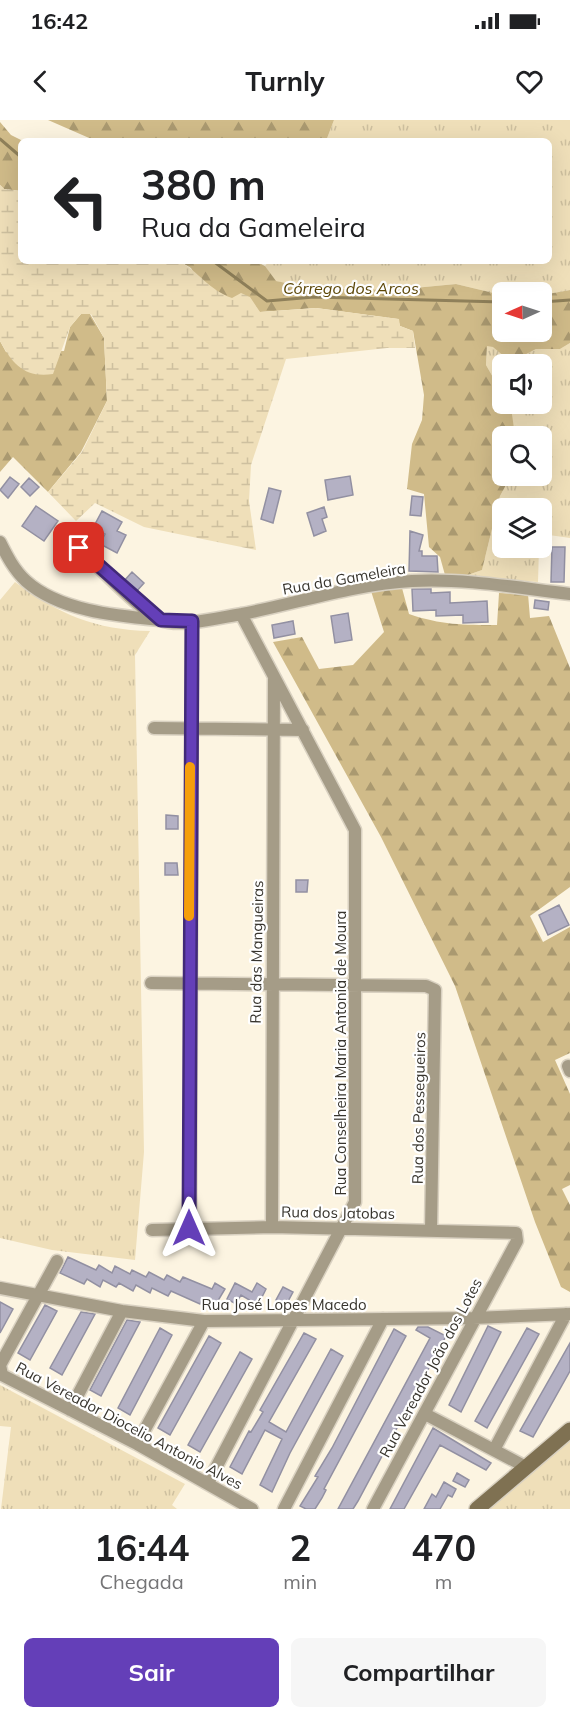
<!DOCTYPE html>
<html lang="pt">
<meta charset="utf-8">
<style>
body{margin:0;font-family:Mulish,sans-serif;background:#f6f6f6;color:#202124;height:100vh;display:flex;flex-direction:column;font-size:22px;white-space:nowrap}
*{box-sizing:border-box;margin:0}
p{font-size:20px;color:#757577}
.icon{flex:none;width:33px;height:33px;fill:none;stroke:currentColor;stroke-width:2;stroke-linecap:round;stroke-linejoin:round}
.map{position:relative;height:1389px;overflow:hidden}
.drawer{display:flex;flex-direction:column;background:#fff;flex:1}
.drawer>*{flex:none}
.hud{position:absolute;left:18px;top:18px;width:534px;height:126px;border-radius:9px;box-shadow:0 6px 24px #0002;background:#fff;color:#202124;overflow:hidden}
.needle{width:39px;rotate:267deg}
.controls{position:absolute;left:492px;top:162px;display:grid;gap:12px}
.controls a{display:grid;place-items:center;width:60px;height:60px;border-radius:9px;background:#fff;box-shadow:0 6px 24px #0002;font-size:30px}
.pin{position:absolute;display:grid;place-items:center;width:51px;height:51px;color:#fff;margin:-26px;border-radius:12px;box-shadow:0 3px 9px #0006}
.me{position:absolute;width:66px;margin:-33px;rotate:0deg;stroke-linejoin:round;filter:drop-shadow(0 0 4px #0008)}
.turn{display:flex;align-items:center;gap:21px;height:126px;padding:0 24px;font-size:27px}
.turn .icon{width:78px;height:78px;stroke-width:2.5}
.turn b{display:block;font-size:42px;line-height:51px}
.eta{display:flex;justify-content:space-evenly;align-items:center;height:102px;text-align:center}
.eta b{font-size:36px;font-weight:700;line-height:42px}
.cta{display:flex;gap:12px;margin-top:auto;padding:12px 24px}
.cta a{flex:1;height:69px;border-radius:9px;background:#643fb8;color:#fff;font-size:24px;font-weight:700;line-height:69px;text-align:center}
.cta a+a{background:#f6f6f6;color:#202124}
.status{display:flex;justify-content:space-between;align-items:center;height:42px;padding:0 30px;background:#fff;direction:ltr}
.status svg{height:16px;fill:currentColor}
header{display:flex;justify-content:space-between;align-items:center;height:78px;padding:0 24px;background:#fff;font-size:27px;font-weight:700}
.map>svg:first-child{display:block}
.grass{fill:url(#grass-tufts)}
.forest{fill:url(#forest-firs)}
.wetland{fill:url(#wetland-marsh)}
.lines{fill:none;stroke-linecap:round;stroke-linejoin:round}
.stream{stroke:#8f805a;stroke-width:3}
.building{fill:#b4b1c4;stroke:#9290a2;stroke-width:1.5}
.minor-casing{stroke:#d9d1c1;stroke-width:15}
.secondary-casing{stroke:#d9d1c1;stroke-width:18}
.minor{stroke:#a59c87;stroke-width:12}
.secondary{stroke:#7f7152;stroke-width:15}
.route-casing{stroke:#412978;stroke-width:15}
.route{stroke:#643fb8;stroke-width:10}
.slow{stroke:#f59e0b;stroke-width:10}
.labels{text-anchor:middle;stroke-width:4.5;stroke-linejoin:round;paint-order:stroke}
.street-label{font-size:15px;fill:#37342d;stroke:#fff}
.water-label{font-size:16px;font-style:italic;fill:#5d4707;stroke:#fff}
</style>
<div class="status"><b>16:42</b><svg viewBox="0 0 49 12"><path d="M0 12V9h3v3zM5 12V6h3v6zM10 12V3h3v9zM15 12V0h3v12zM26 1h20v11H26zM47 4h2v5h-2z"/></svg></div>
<header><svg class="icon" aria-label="back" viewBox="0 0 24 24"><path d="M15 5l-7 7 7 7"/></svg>Turnly<svg class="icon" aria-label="heart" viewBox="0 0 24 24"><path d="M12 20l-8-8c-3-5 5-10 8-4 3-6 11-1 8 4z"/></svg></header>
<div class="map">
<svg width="570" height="1389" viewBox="0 0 570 1389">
<defs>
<pattern id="grass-tufts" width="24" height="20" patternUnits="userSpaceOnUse" patternTransform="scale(1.5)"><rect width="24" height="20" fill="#efdfb9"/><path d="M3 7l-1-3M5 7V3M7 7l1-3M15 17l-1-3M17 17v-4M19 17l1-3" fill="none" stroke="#cec09f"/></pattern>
<pattern id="forest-firs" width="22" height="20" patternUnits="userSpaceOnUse" patternTransform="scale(1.5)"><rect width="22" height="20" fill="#d0bb89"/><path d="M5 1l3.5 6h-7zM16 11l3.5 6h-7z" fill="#aa9970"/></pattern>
<pattern id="wetland-marsh" width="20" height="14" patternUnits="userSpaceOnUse" patternTransform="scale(1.5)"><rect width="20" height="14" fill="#efdfb9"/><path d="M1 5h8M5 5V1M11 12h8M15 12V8" fill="none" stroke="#cec09f"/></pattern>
</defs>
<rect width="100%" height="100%" fill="#fcf4e1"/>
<path class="grass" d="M334,0H570V170L542,175V172H502V175L456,164L393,170L311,168L275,161L265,146L269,141H549V21H326Z
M570,223V418L542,414V388H502V428H539L538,462L465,456L482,450L500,376L511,356H542V316H515L509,284H542V244H502V273L486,245L487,226H493L511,242L536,229H560Z
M15,462C58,494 96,510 150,511L135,535L144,1032L135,1140L52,1130L0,1118V480Z
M0,1265L185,1364L172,1385L177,1389H1L11,1307L0,1306Z
M570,1317V1389H483Z"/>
<path class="forest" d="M48,0H334L326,21H96Z
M0,2L11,15L23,21L21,71L4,69L0,65Z
M179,141H255L265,146L276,161L311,168L393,170L456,164L502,175V212H542V175L570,170V223L560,229H536L511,242L493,227L487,226L486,245L502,273V284H509L511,287L515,316H502V356H511L500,376L482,450L465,456L445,455L440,437L429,427L424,374L407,369L412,324L422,300L424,275L413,211L400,206L398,199L316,188L260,192L216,173L195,155L191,148Z
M81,194H90L104,218L107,281L81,332L48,372L13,337L0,352V221L6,232L64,231L70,207Z
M402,468L409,494C441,505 463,505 497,505L499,473L528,474L530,498L549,496L570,548V767L530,796L543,822L570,807V933L555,940L570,974V1065L562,1069L570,1085V1172L561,1167L535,1102L455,866L381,717L273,522L302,517L319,549L353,545L384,512L371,471Z"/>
<path class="wetland" d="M0,65L4,69L21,71V141H179C199,152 209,170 232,178L241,173L250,177L260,192L316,188L399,199L400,206L413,211L415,228H387L286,239L251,345L249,381L256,430L144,407L95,383L76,401L48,372L82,332L107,281L104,218L91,194H81L70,207L53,254C25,258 13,245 0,221Z"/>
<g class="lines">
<path class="stream" d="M0,19L21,37
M213,141L267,181L314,177L502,182
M542,182L570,180"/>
</g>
<path class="building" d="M350,356L353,375L328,380L325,360Z
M10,357L19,364L8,378L0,370Z
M29,358L39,367L30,376L21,367Z
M269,368L281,371L273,403L261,399Z
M412,376L423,377L421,396L410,395Z
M36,386L58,401L44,421L22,406Z
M324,387L327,397L322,399L326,411L314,416L307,393Z
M102,391L122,402L117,411L126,415L117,433L100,424L105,414L93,408Z
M410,411L423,415L419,431H422V436H437L438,452L409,451Z
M552,427H565L564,462H551Z
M132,452L144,463L136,472L124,461Z
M412,469H431V473L450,472V483L487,481L488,502L463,503V495L436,496V490L413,491Z
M535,480L549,482L548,490L534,488Z
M348,493L352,520L335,523L331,496Z
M293,501L295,514L274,518L272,505Z
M166,695L178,696V709H166Z
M165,743H177L178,755H165Z
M296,760H308L307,772H296Z
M559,785L569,805L548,815L539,795Z
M68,1137L96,1150L99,1145L112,1153L115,1146L130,1154L132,1150L146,1157L149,1152L164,1160L167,1155L180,1162L183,1157L212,1169L215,1163L225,1169L216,1184L203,1177L200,1184L171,1171L168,1176L152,1168L150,1173L136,1165L133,1171L119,1163L116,1167L103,1160L100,1167L87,1159L84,1164L60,1153Z
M235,1163L252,1172L257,1163L266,1169L258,1185L241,1175L236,1184L227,1179Z
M283,1167L293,1172L286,1185L276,1180Z
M0,1182L13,1189L0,1213Z
M45,1185L57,1191L30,1240L18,1233Z
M81,1192L95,1194L62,1255L50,1248Z
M127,1200L140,1202L101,1276L90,1270Z
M488,1206L501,1212L461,1292L449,1285Z
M418,1207H428L446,1216L358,1381L353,1389H338L430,1218L416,1210Z
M160,1208L172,1215L130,1295L118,1288Z
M527,1208L539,1214L487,1308L475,1301Z
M394,1209L406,1216L324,1369L326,1370L322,1378L315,1389H306L300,1386L318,1357L315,1356L332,1328Z
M304,1213L316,1219L269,1302L286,1312L331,1229L343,1236L290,1333L272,1372L260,1365L282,1319L265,1310L242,1354L230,1347L249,1311L251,1312L263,1292L260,1290Z
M209,1216L221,1223L170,1315L158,1308Z
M570,1223V1251L533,1317L520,1311Z
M240,1232L252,1239L200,1332L188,1325Z
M433,1308L491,1343L486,1350L440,1325L404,1389H390Z
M457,1353L469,1360L465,1367L453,1361Z
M444,1362L456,1369L452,1377L448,1375L440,1389H424L432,1374L436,1377Z"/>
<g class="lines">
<defs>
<path id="minor" d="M0,422C7,436 14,450 26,461C59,491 118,496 160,500
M79,428C96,444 142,492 161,500C180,508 222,497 242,494C298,483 355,464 412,461C464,458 518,468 570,474
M154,608L303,610
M151,863L426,866L435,870L431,1110
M568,946L570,951
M272,1107L274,559
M190,1108L192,501
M152,1110L272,1107L516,1113L517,1121L373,1389
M57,1141L0,1245L2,1255L137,1324L252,1389
M0,1168L122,1191L204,1201L473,1198L570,1194
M70,1290L122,1191
M425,1294L526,1347
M137,1324L204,1201
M494,1330L566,1194
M208,1363L355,1082V710L241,494
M284,1389L383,1199"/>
<path id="secondary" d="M477,1389L570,1310"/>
</defs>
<use href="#minor" class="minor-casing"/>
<use href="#secondary" class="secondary-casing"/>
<use href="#minor" class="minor"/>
<use href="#secondary" class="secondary"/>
</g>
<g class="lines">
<defs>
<path id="route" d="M79,428L161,500L192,501L189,1108"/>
</defs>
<use href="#route" class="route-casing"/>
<use href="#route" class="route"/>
<path class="slow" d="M189,796L190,647"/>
</g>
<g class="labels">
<g class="street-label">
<text transform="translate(344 459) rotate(-10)" y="5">Rua da Gameleira</text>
<text transform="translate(257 832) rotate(-89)" y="5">Rua das Mangueiras</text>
<text transform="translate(341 933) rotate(-90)" y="5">Rua Conselheira Maria Antonia de Moura</text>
<text transform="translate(419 988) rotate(-89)" y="5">Rua dos Pessegueiros</text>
<text transform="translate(338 1093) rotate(1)" y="5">Rua dos Jatobas</text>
<text x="284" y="1190">Rua José Lopes Macedo</text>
<text transform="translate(431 1248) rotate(-62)" y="5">Rua Vereador João dos Lotes</text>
<text transform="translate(129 1306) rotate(28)" y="5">Rua Vereador Diocelio Antonio Alves</text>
</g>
<g class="water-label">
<text x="351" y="174">Córrego dos Arcos</text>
</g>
</g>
</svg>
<div class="controls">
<a><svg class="needle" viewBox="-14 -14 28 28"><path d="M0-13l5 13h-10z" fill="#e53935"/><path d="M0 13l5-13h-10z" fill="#757577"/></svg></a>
<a><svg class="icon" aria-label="sound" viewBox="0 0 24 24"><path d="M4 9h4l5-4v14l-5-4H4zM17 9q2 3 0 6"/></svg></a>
<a><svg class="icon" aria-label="search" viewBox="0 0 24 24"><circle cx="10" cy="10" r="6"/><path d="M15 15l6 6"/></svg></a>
<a><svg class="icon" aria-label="layers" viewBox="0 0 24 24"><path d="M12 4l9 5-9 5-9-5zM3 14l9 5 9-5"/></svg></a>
</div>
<div class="pin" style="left:79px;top:428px;background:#d93025"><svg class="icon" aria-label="arrive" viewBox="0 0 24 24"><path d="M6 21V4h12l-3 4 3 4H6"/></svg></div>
<svg class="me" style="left:189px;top:1108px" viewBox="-20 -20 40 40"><path d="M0-17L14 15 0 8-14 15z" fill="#643fb8" stroke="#fff" stroke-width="4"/></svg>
<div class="hud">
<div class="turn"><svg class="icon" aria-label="left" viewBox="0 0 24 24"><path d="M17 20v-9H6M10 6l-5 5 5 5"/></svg><div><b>380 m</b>Rua da Gameleira</div></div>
</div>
</div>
<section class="drawer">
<div class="eta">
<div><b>16:44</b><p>Chegada</p></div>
<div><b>2</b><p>min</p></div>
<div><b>470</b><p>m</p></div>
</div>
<div class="cta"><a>Sair</a><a>Compartilhar</a></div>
</section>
